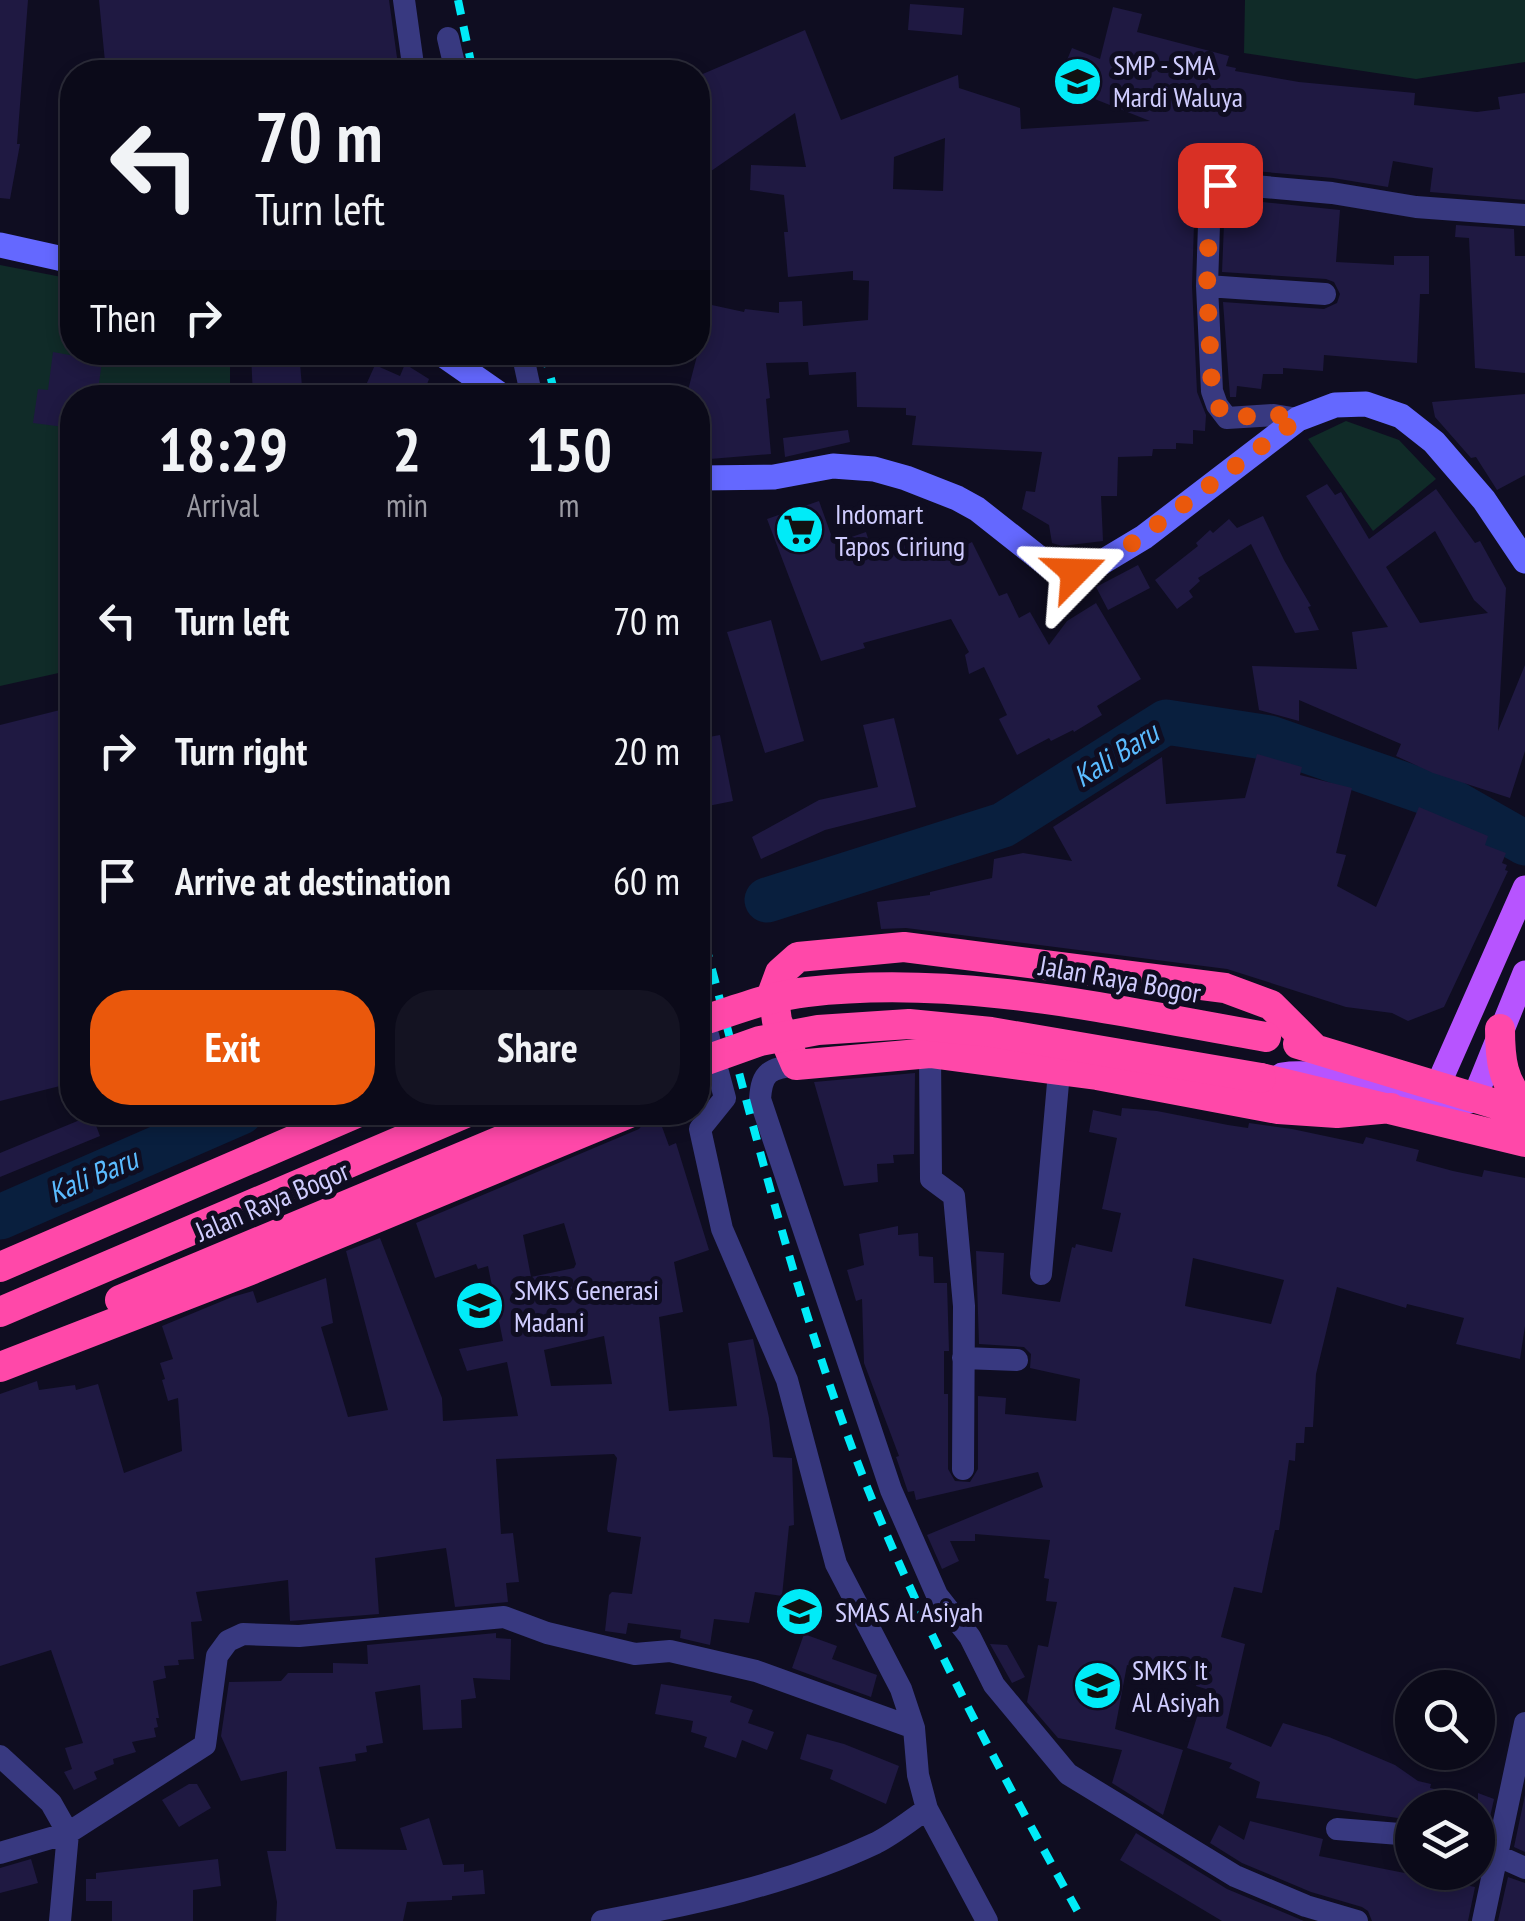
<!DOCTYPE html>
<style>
body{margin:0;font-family:"PT Sans Narrow",sans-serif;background:#141322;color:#f1f3f6;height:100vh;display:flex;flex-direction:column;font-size:38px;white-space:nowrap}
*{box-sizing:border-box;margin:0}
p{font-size:32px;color:#9a9aa2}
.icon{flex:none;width:55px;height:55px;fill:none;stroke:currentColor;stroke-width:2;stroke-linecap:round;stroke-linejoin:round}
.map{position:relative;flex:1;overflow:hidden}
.side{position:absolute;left:60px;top:385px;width:650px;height:740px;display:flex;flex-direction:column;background:#0b0a19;border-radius:40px;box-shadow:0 5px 15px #0003,0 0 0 2px #2b2b38}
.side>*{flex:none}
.banner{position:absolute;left:60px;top:60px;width:650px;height:305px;border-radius:40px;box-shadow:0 5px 15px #0003,0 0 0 2px #2b2b38;background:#0b0a19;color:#f1f3f6;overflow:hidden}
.buttons{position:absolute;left:1395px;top:1670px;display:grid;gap:20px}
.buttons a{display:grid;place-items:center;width:100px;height:100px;border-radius:50%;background:#0b0a19;box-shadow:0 5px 15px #0003,0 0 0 2px #2b2b38;font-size:50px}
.pin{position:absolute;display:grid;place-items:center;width:85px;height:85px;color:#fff;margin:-42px;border-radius:20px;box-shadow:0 5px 15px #0006}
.me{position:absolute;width:110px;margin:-55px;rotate:68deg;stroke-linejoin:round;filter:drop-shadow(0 0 8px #0008)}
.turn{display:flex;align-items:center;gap:35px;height:210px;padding:0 30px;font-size:45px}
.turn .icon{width:130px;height:130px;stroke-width:2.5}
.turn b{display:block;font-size:70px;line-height:85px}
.then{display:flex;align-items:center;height:95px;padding:0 30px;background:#0003;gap:20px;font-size:38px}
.eta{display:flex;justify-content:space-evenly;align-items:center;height:170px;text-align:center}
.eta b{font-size:60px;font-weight:800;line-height:70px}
.primary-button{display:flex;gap:20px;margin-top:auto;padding:20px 30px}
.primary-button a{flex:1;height:115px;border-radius:40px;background:#ea580c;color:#fff;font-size:40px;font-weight:800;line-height:115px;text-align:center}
.primary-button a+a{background:#141322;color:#f1f3f6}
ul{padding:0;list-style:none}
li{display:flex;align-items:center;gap:30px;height:130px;padding:0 30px}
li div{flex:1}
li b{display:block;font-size:38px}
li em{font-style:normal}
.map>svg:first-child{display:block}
.green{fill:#102b28}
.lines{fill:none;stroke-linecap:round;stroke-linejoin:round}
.river{stroke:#091f3e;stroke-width:45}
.building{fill:#1f1942;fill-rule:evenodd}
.street{stroke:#383980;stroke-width:22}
.secondary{stroke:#6468ff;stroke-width:25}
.primary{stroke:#b754ff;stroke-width:25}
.highway{stroke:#ff48a9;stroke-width:30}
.rail{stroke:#00ebf8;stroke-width:8;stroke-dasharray:15 12;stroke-linecap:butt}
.highway-bridge{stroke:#ff48a9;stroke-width:30}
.route{stroke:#ea580c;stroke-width:18;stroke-dasharray:0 32.4}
.labels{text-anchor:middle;stroke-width:10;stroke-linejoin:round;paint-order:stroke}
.poi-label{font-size:28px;fill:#d0cdff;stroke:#0f0d21;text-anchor:start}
.street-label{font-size:28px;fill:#d0cdff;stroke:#0f0d21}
.water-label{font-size:30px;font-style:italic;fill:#5bbbff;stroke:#0f0d21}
</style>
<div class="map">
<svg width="1525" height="1921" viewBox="0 0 1525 1921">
<rect width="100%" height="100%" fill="#0f0d21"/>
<path class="green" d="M1245,0H1525V62L1416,79L1244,53Z
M0,265L72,279V352L230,353V397L72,398V670L0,686Z
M1346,421L1399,440L1436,479L1373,531L1308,439Z"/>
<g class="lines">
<path class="river" d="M767,900L1003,825L1166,722L1270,738L1451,801L1525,843
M0,1217L241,1112"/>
</g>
<path class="building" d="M0,0H28L17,144H20L10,199L0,198Z
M99,0H389L399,72H106Z
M910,4L964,8L962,35L908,30Z
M1113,7L1142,14L1137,32L1229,56L1226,66L1236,68L1235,71L1299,82L1415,93L1414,105L1477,112L1500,109L1498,97L1525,93V200L1430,192L1433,168L1393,161L1388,187L1333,178L1232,169L1205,175L1195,194L1192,286L1197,392L1206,415L1205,431L1193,430V444L1176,443V449H1153L1152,456L1118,457L1117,496H1101L1103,541L1062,546L1052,543L1049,525L1022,509L1026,491L1035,492L1042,452L912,445L916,416L906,415V408L857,407L856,372L809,375L808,362L766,363L770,398L766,399L771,454L698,460V398H686L698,352V302L744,312L745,309L779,313V302L802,301L803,326L868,320L869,281L853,280V271L788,277L784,232H788L784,195L750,190L751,165L806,167L795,113L698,180V76L805,30L841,120L958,75L959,88L1020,108L1021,129L1150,121L1057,84L1072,48L1100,59ZM945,138L943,191L893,189L894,157Z
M1232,199L1340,210L1336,262L1394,265V256H1429V294H1420L1417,363L1324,355L1323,371L1283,368V374H1263L1261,389L1237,386L1236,397H1230L1223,302L1324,309L1337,303L1340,294L1334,282L1326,279L1222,272L1225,200Z
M1456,225L1514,229L1515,256H1525V373L1475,368L1469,238L1455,237Z
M53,352L102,361L97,398H72V428L33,423L38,389L48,390Z
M251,352H299L303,398H253Z
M405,364L429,379L422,398H395L366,385L375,365L400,376Z
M1525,394V475L1497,490L1476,457L1471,458L1435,417L1432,402Z
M848,430L850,442L785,457L783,438Z
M1327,484L1335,495L1341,492L1369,539L1436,489L1475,543L1480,541L1506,588L1498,731L1525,665V751L1510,798L1433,773L1396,756L1401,744L1299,700V721L1259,710L1252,666L1357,669L1352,632L1388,627L1306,496ZM1435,531L1474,600L1488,613L1420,623L1386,567Z
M819,501L834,543L866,532L873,554L904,544L906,551L929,544L931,553L948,545L952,552L972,542L999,596L1007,593L1019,618L1030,612L1049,645L1067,621L1096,603L1141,679L1097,706L1102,715L1074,732L1073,730L1051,741L1049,738L1017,755L999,719L1007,715L984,667L969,674L965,655L969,652L951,619L863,643L865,648L821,661L767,519Z
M1263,516L1284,560L1311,606L1308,607L1319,630L1295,633L1251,544L1198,578L1200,581L1189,591L1193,597L1177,609L1155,580L1198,546L1196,543L1210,530L1213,533L1229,519L1237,528Z
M1138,565L1150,588L1108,610L1096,587Z
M771,620L804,741L765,753L727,632Z
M72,707V1083L0,1101V725Z
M894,718L916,807L825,830L761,859L752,837L819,800L878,787L863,725Z
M720,735L733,801L698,808V739Z
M1257,754L1302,767L1300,775L1352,788L1336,853L1346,855L1337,886L1376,907L1419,807L1488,836L1485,845L1506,853L1502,863L1507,865L1505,870L1508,871L1444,1007L1408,1021L1392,1013L1346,1007L1227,969L906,928L881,929L877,902L930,895V892L992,878L994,859L1023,853L1072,861L1053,827L1162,757L1166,804L1245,798Z
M915,1073L914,1154L893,1155L894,1163L877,1164L878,1182L844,1186L814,1082Z
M1122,1108L1157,1111L1228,1125L1248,1128L1249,1123L1292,1129L1363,1144L1366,1137L1419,1150L1416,1161L1453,1171L1482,1177L1484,1170L1525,1178V1326L1520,1359L1456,1344L1464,1318L1407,1304L1406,1308L1337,1287L1316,1374L1313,1427H1305L1304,1443H1296L1295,1461L1289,1460L1279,1530H1275L1262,1593L1234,1587L1221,1637L1245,1644L1226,1728L1271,1747L1283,1723L1329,1737L1395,1765L1418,1781L1431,1784L1430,1788L1478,1801V1793L1494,1799L1488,1826L1478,1822V1806L1412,1808V1820L1256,1798L1260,1782L1229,1768L1232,1763L1187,1748L1206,1689L1196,1686L1197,1682L1127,1665L1115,1729L1183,1750L1163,1815L1112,1783L1122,1750L1058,1738L1027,1702L1038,1645L1048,1647L1057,1602L1046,1601L1049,1579L1044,1578L1050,1540L975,1534V1541H950L959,1561L942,1569L927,1535L1043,1487L1038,1472L916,1500L914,1491L908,1492L896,1457L899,1456L864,1363L862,1299L856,1301L847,1270L864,1265L859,1234L898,1226V1235L918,1233L919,1256L933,1257L934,1283H947L949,1351H944V1394H948V1469L955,1481L970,1482L978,1469V1396L1006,1398L1005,1414L1076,1421L1080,1379L1030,1368L1031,1354L1024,1347L979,1344L976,1251L1004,1253L1002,1294L1060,1302L1072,1247L1075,1248L1076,1244L1112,1252L1121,1213L1102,1209L1117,1138L1089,1132L1093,1110L1121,1116ZM1193,1258L1284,1280L1271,1324L1185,1306Z
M657,1113L669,1146L676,1143L709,1250L674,1262L683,1312L659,1317L669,1411L737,1406L728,1343L753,1339L769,1418L773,1457L792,1458L794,1525L789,1526L782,1596L755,1592L749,1623L714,1619L710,1645L680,1638L681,1630L628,1623L626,1634L605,1631L609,1595L612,1592L632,1594L641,1537L608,1532L607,1529L617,1458L614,1454L496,1459L501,1534L513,1533L519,1582L506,1583L508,1602L455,1607L446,1548L375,1558L379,1614L290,1621L288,1580L196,1592L202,1621L191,1622L194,1659L178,1660L179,1665L164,1666L166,1678L153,1681L159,1718H156L158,1727L154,1728L156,1737L132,1742L136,1752L113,1759L114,1764L94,1772L97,1779L74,1790L64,1772L72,1769L65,1748L83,1743L51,1650L0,1666V1394L37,1381L39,1390L75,1385L76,1390L98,1384L124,1473L182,1451L178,1398L168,1401L162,1380L165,1379L160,1363L173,1359L162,1326L232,1297L253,1291L257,1303L326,1278L333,1323L321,1327L348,1417L388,1410L346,1251L380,1238L442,1398L443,1421L518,1416L507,1362L467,1371L459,1349L503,1341L488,1266L478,1269L476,1264L435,1278L416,1223L639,1129L650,1116ZM564,1223L576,1264L574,1268L531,1277L523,1235ZM604,1336L612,1384L551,1386L544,1350Z
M92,1115L100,1136L0,1177V1153Z
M496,1633V1638L511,1639L510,1680L473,1678L476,1698L461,1700L462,1728L423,1730L420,1685L375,1692L383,1743L366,1746L367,1752L355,1754L356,1761L319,1767L336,1849L407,1850L400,1828L429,1818L443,1865L464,1864V1872L483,1870L485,1894L452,1896V1900L407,1902L403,1921H276L277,1902L267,1851H286L287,1771L241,1781L221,1736L229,1682L281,1681L288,1673H333V1663L368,1664L367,1645Z
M804,1634L837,1646L832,1659L877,1675L871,1697L792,1668Z
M990,1644L1007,1645L1025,1677L1012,1683Z
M661,1684L732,1696L730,1702L753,1710L748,1723L774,1732L767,1750L742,1740L736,1758L704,1747L707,1737L691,1732L693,1721L655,1714Z
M807,1734L844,1744L899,1766L886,1804L830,1779L833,1770L800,1759Z
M189,1784H197L211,1808L179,1827L162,1800Z
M1525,1795V1852L1514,1847Z
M1250,1821L1323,1839L1319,1856L1475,1887L1468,1921H1372L1368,1911L1362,1907L1311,1892L1242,1863L1210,1843L1219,1825L1244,1840Z
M1136,1833L1227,1889L1304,1921H1222L1120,1860Z
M31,1859L38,1883L0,1893V1868Z
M218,1859L221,1886L193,1890V1921H112V1901H86V1879H96V1873Z
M1508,1877L1525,1883V1921H1498Z"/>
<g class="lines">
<path class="street" d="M404,0L414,72
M448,38L456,72
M1207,286L1325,294
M522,352L532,398
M1298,419L1274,415L1227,418L1217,405L1212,391L1207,286L1210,194L1214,187L1231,184L1332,193L1416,207L1525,215
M698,998L725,1098L700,1129L722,1229L787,1380L836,1564L901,1689L914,1728L918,1775L927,1809L987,1921
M930,1053L931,1179L954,1196L964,1306L963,1469
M796,1065C770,1069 762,1071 760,1099L891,1490L937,1595L970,1637L994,1685L1068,1774L1235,1876L1306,1906L1357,1921
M1041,1274L1059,1072
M963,1358L1017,1360
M0,1756L51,1803L68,1833L60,1921
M1337,1829L1412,1835
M1478,1847L1525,1868
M0,1853L68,1833L205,1745L217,1656L228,1641L243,1634L299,1636L504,1617L547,1633L635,1654L670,1651L756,1671L914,1728
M602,1921C695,1904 789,1884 876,1843C894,1834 911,1820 927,1809
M1483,1921L1525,1723"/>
<path class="secondary" d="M0,245L72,261
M439,352L505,398
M698,478L774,477L833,466L874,469L906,478L957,498L977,509L1053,569L1075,571L1089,570L1144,537L1298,419L1335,405L1366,404L1401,416L1434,442L1484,500L1525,561"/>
<path class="primary" d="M1282,1075C1301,1072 1325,1075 1344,1078C1379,1082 1443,1114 1474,1099L1525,973
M1438,1085L1525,888"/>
<path class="highway" d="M1500,1029C1500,1057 1502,1085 1525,1104
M1298,1044L1525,1113
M1314,1048L1271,1005L1225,988L904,947L798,957L780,973L773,992L777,1021L796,1065L930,1053L1097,1075L1278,1109L1337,1113L1391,1108
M1261,1078L1525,1142
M0,1267L359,1112
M120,1300L569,1112
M0,1312L468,1112
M0,1367L253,1269L632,1112"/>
<path class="rail" d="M458,0L473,72
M544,352L556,398
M698,917C747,1099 790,1284 857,1461C918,1621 1000,1771 1083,1921"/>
<path class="highway-bridge" d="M698,1022C733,1011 770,996 807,992C962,974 1115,1011 1266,1037
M698,1063L760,1041L818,1030L909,1024L991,1032L1261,1078"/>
</g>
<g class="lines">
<path class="route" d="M1075,572L1089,570L1115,556L1298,419L1274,414L1227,418L1217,405L1212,391L1207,286L1210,194L1214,187L1220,185"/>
</g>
<defs>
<symbol id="school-disc" viewBox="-11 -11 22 22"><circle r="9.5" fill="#00ebf8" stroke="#0f0d21"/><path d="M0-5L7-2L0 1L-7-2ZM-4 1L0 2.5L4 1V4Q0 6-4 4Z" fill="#111"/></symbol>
<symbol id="supermarket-disc" viewBox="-11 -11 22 22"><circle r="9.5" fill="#00ebf8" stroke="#0f0d21"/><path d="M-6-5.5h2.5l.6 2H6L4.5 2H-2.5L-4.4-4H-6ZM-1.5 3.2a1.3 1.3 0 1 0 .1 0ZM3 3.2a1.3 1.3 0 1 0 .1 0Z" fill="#111"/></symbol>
</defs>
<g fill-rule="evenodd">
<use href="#school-disc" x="1050" y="54" width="55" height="55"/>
<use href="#supermarket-disc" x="772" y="502" width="55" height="55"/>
<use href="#school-disc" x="452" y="1278" width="55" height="55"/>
<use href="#school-disc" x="772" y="1584" width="55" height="55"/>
<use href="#school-disc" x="1070" y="1658" width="55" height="55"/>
</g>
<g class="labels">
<g class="poi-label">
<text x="1113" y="75">SMP - SMA<tspan x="1113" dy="32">Mardi Waluya</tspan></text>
<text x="835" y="524">Indomart<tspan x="835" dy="32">Tapos Ciriung</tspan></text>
<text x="514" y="1300">SMKS Generasi<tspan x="514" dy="32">Madani</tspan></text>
<text x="835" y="1622">SMAS Al Asiyah</text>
<text x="1132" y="1680">SMKS It<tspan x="1132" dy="32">Al Asiyah</tspan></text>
</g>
<g class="street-label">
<text transform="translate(1120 979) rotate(10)" y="10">Jalan Raya Bogor</text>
<text transform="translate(272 1201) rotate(-23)" y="10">Jalan Raya Bogor</text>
</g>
<g class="water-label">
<text transform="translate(1116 755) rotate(-32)" y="10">Kali Baru</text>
<text transform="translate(93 1176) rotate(-23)" y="10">Kali Baru</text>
</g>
</g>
</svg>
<div class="buttons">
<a><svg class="icon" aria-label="search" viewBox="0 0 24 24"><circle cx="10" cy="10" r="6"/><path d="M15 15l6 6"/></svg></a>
<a><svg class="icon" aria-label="layers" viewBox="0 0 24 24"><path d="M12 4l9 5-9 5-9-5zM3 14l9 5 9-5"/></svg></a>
</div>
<div class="pin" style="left:1220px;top:185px;background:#d93025"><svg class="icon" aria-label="arrive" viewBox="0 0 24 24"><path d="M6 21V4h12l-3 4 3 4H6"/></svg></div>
<svg class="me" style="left:1075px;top:572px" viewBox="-20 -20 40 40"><path d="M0-17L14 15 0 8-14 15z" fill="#ea580c" stroke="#fff" stroke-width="4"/></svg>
<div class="banner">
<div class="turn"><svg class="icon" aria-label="left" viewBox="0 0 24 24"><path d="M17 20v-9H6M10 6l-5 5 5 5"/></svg><div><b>70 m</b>Turn left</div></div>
<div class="then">Then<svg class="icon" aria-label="right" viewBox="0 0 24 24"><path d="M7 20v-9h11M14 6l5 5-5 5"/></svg></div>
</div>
<section class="side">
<div class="eta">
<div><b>18:29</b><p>Arrival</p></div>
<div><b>2</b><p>min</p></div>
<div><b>150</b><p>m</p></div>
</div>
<ul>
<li><svg class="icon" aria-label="left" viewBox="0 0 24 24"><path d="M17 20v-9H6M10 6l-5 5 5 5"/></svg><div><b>Turn left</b></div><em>70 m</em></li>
<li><svg class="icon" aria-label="right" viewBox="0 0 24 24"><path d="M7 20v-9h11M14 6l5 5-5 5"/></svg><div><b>Turn right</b></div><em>20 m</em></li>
<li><svg class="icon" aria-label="arrive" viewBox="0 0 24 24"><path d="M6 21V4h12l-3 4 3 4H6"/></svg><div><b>Arrive at destination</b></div><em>60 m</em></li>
</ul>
<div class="primary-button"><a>Exit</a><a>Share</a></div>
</section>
</div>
